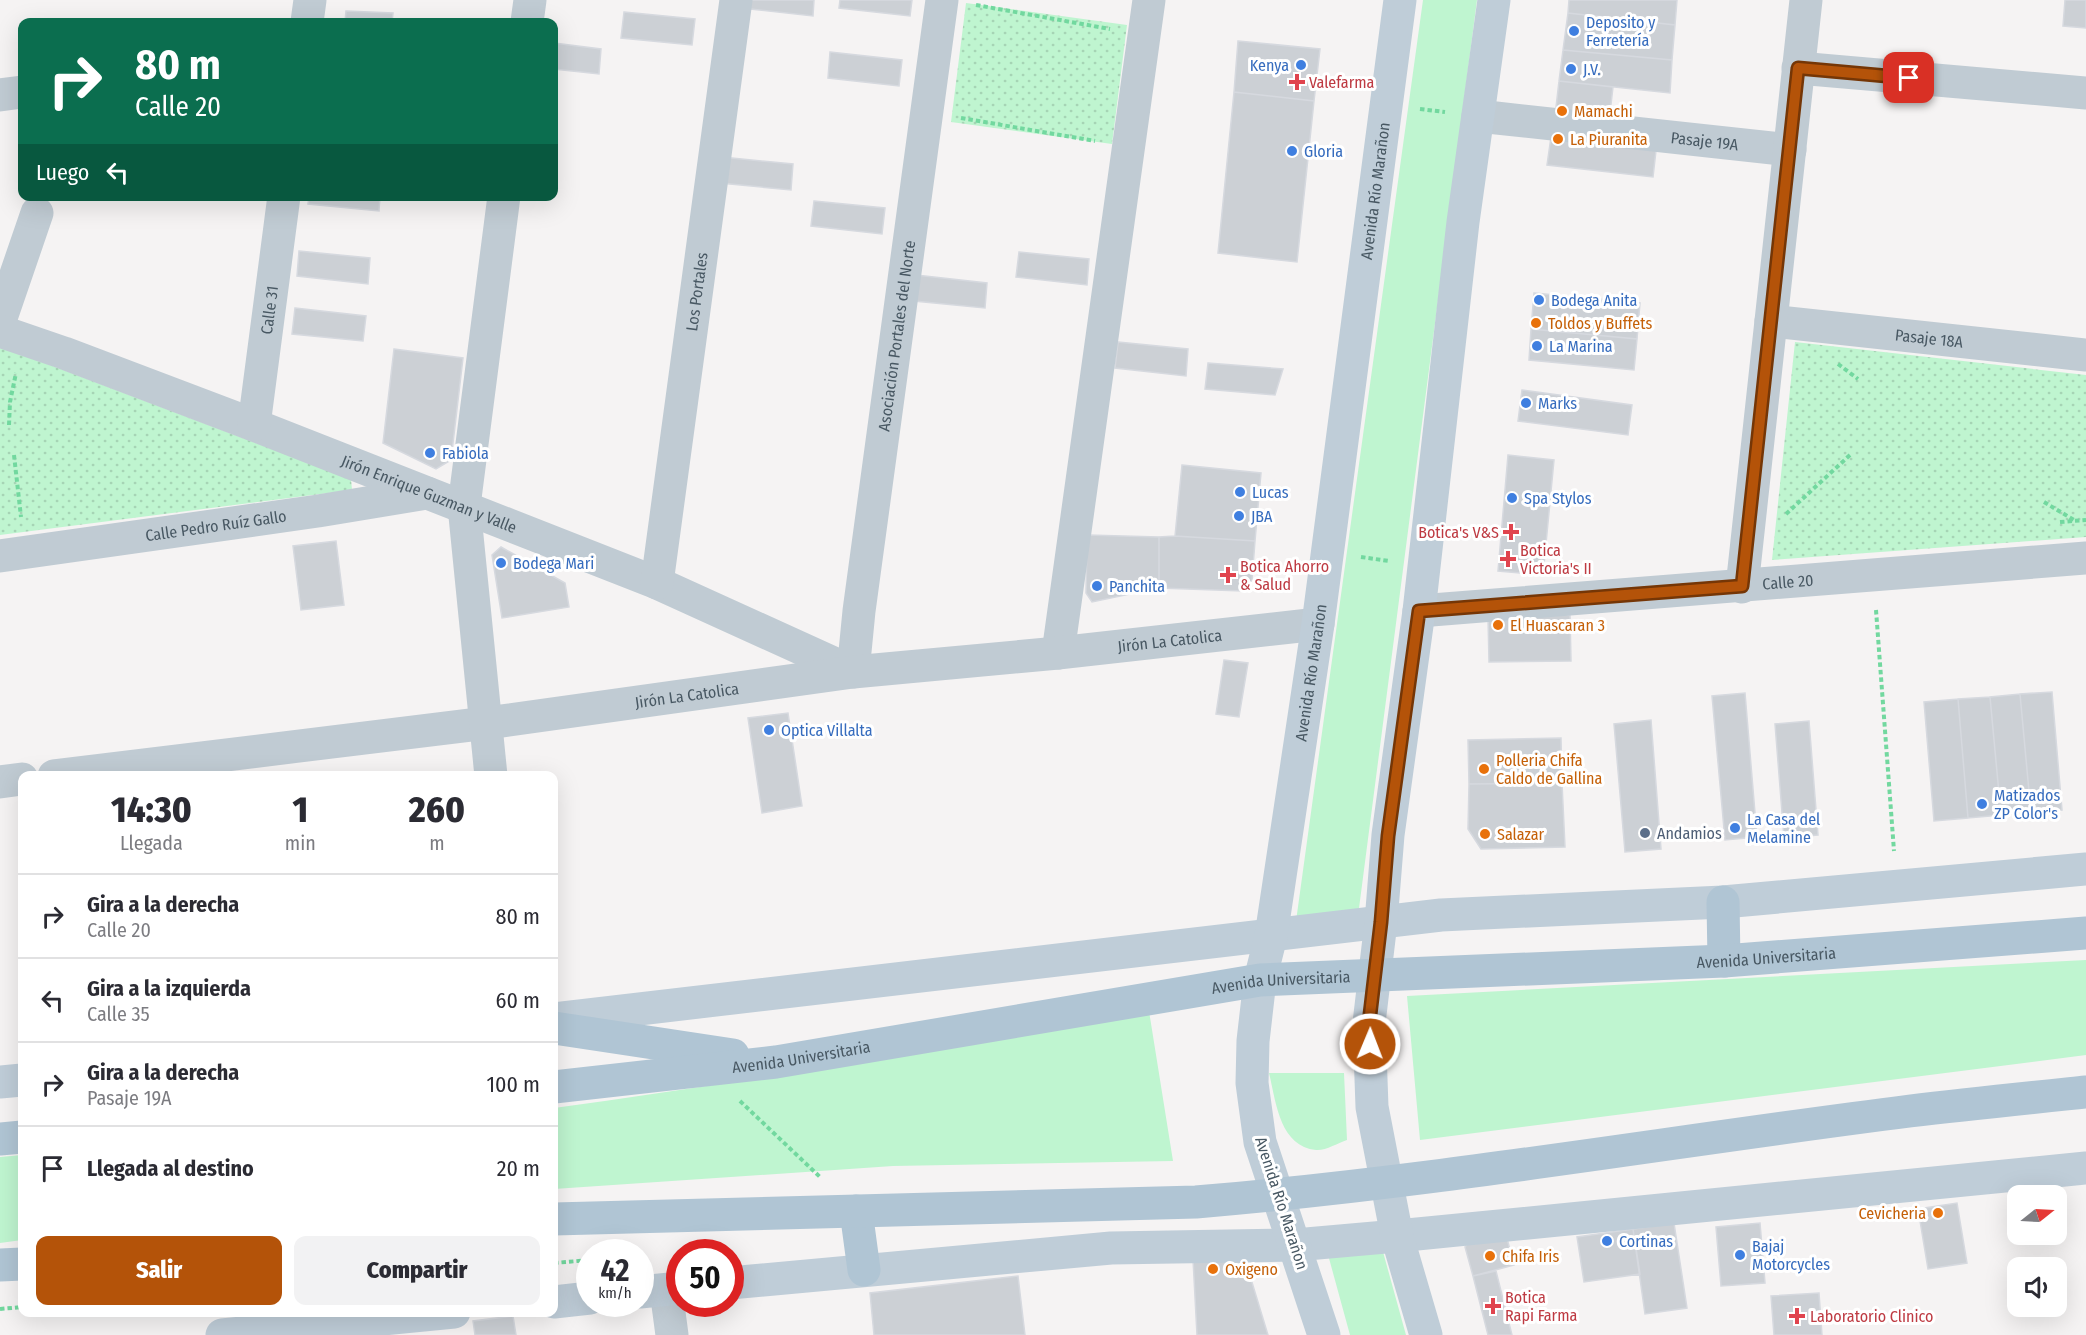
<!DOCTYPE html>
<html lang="es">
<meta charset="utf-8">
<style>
body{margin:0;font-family:"Fira Sans Condensed",sans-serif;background:#f2f2f3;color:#2b2b33;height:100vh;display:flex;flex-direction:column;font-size:22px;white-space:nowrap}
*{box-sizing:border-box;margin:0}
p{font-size:20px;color:#7c7c81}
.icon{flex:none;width:33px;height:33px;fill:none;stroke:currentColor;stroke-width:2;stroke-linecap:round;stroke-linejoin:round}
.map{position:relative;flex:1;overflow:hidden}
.sheet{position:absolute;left:18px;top:771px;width:540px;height:546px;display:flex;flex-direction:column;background:#fff;border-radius:12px;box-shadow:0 6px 24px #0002}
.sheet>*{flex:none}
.banner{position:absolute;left:18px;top:18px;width:540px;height:183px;border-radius:12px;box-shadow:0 6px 24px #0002;background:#0b6e4f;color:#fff;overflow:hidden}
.needle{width:39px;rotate:72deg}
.buttons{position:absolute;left:2007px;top:1185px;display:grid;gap:12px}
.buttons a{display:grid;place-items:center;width:60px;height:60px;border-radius:12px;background:#fff;box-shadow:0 6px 24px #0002;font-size:30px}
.speed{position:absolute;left:576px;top:1239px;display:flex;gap:12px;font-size:30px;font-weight:700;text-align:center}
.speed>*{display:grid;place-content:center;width:78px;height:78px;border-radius:50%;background:#fff;box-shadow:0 6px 24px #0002;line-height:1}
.speed small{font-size:15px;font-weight:400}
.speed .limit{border:9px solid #d22;background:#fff;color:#111}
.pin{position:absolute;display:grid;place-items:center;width:51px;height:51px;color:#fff;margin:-26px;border-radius:12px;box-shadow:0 3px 9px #0006}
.me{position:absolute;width:66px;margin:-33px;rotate:1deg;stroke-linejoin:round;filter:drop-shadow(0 0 4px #0008)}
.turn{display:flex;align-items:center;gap:21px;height:126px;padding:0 18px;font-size:27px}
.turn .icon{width:78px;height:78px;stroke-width:2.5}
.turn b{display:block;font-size:42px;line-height:51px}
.then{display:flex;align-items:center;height:57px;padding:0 18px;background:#0003;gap:12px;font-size:22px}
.eta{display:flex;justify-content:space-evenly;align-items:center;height:102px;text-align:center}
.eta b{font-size:36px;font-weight:800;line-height:42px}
.button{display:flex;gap:12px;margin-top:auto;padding:12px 18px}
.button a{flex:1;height:69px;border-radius:12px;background:#b45309;color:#fff;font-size:24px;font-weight:800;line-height:69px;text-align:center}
.button a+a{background:#f2f2f3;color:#2b2b33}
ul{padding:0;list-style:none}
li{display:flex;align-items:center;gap:18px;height:84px;padding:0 18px;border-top:2px solid #e1e1e2}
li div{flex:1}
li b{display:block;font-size:22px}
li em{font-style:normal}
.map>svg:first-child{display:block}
.green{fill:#bff5d0}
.park{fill:url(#park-dots)}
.building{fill:#ccd0d5;stroke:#d6d9df;stroke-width:1.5}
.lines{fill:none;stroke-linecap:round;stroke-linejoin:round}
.path{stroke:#72d89f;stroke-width:4;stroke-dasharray:4.5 3;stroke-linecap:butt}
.street{stroke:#c0cbd3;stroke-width:33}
.secondary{stroke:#bfcdd8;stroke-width:33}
.primary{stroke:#b0c5d4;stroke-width:33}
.route-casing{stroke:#753606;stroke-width:15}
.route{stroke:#b45309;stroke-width:10}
.shop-dot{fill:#3f7fe0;stroke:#fff;stroke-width:2}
.health-dot{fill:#e0444e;stroke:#fff;stroke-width:2}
.food-dot{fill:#e8710a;stroke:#fff;stroke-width:2}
.service-dot{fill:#5c6f8a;stroke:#fff;stroke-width:2}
.labels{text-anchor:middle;stroke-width:6;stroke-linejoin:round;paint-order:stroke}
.shop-label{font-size:16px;fill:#366cbe;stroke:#fff;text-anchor:start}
.health-label{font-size:16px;fill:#be3a42;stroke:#fff;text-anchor:start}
.food-label{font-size:16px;fill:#c56008;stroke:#fff;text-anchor:start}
.street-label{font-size:16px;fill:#485863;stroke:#fff}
.service-label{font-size:16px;fill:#4e5e75;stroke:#fff;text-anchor:start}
</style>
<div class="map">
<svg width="2086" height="1335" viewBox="0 0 2086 1335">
<defs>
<pattern id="park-dots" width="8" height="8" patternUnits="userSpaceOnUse" patternTransform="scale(1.5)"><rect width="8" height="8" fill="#bff5d0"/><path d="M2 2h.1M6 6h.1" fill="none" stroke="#a6d4b5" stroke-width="1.8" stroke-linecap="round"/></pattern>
</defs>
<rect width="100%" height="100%" fill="#f5f3f3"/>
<path class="green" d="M1423,0H1477L1355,939L1293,943Z
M2086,960V1055L1420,1140L1407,996Z
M1149,1011L1173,1161L893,1166L554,1189V1108C753,1081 951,1048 1149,1011Z
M1269,1073H1344L1347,1140C1338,1143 1325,1151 1316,1150C1279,1146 1276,1101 1269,1073Z
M22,1155V1240L0,1243V1157Z
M1380,1241L1406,1335H1350L1327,1251Z"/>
<path class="park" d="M966,3L1127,25L1112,144L951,122Z
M1795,342L2086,375V537L1772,560Z
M0,346L351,479L352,490L0,535Z"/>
<path class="building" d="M742,0H814L813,16L741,8Z
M840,0H912L910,16L839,8Z
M1569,0H1677L1675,25L1568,13Z
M2065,0H2086V28L2063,26Z
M346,11L393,13L392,22H345Z
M624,12L695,19L692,45L621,38Z
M1568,13L1675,25L1672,60L1563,50Z
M1238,41L1320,49L1314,101L1234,92Z
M554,43L601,49L599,74L554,69Z
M1563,50L1672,60L1670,93L1559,81Z
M830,52L902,60L899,86L828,78Z
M1559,81L1613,87L1609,122L1555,116Z
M1234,92L1314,101L1297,262L1218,253Z
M1552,130L1657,142L1653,177L1547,165Z
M722,157L793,164L791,190L720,183Z
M309,196H380L379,211L308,204Z
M814,201L885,208L882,234L811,226Z
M299,251L370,258L368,284L297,276Z
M1019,252L1089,259L1087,285L1016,277Z
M916,275L987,283L985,308L914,301Z
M1534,293L1640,303L1637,339L1531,329Z
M295,308L366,316L363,341L292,334Z
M1531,329L1637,339L1634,370L1529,360Z
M1118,342L1188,349L1186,376L1115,368Z
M394,349L463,358L451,460L436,469L383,443Z
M1208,363L1283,369L1275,395L1205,389Z
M1522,390L1632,405L1628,435L1518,421Z
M1508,455L1554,460L1543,575L1498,571Z
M1182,465L1261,473L1255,541L1175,536Z
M1087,535L1159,537V588L1092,602L1086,593Z
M1175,536L1255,541L1252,580L1243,591L1159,588V537Z
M336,541L344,605L301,610L293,546Z
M501,547L565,583L569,607L502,618L492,555Z
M1570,615L1571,661L1489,662L1488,617Z
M1224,660L1248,663L1239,717L1216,714Z
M2052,692L2062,810L2031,813L2020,694Z
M1745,693L1757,837L1725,840L1712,696Z
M2020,694L2031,813L2001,815L1990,697Z
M1990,697L2001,815L1968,818L1958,699Z
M1958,699L1968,818L1934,821L1924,702Z
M788,713L802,806L762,813L748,718Z
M1651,720L1661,849L1625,852L1614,724Z
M1809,721L1818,835L1784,838L1775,724Z
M1561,738L1562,783L1469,784L1468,740Z
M1562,783L1565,847L1481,849L1468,829L1469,784Z
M1957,1203L1967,1263L1928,1269L1918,1209Z
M1674,1223L1687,1308L1645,1314L1633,1229Z
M1760,1223L1765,1283L1721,1286L1716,1227Z
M1504,1227L1514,1265L1473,1276L1465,1247L1473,1235Z
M1633,1229L1640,1274L1584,1282L1577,1237Z
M1244,1256L1268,1335H1197L1193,1259Z
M1496,1271L1512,1335H1488L1473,1276Z
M1018,1276L1025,1335H874L870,1293Z
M1819,1293L1822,1335H1774L1771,1296Z
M513,1316L516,1335H475L473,1321Z"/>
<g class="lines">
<path class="path" d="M976,5L1110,29
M1420,109L1445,112
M961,118L1095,141
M1838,364L1858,379
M9,425L10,402L16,373
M14,455L21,517
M2044,502L2074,520
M1786,514L1850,455
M2060,522L2086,520
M1361,557L1389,561
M1876,610L1894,851
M740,1101L820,1177
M554,1263L590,1260
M0,1309L22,1307"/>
<g class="street">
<path d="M307,22L310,0"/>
<path d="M527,22L530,0"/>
<path d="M1798,68L2086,93"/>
<path d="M0,95L22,92"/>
<path id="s1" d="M1478,116L1790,150"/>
<path d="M0,321L37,213"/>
<path id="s2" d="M1771,321L2086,355"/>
<path id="s3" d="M0,331L64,353L254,425L657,583L853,672L859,611L942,0"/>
<path id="s4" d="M254,425L284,196"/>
<path id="s5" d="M0,556L318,511L427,493"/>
<path id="s6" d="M657,583L736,0"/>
<path d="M1742,587L1806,0"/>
<path id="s7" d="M1419,611L2086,558"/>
<path d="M1058,653L1149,0"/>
<path id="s8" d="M54,776L487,723L853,672L1058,653L1318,624"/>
<path d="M491,776L464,506L504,196"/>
<path d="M0,782L22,779"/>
<path d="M666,1290L672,1335"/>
</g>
<g class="secondary">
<path d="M554,1019L1441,915L1723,902L2086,869"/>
<path d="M0,1082L22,1080"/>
<path d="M730,1283L1111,1248L1295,1245L1397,1236L2086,1168"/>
<path d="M640,1292L680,1288"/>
<path d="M554,1302L590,1298"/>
<path d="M222,1335L454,1312"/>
<path id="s9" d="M1324,1335L1260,1142L1252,1083L1253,1041L1260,980L1271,936L1318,624L1400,0"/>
<path d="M1426,1335L1397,1236L1372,1107L1369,1023L1381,922L1388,835L1419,611L1463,222L1494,0"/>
</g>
<g class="primary">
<path d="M1723,902L1724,961"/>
<path d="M554,1028L733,1055"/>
<path id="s10" d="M554,1087L776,1062L1260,980L1724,961L2086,933"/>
<path d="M0,1139L22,1137"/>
<path d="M856,1211L864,1270"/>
<path d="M554,1219L1196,1202C1436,1182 1672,1141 1910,1111C1969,1104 2028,1098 2086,1092"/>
<path d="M0,1265L22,1264"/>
</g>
</g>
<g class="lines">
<defs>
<path id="route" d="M1370,1044L1369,1023L1381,922L1388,836L1419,611L1742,586L1798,68L1909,78"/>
</defs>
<use href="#route" class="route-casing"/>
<use href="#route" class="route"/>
</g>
<g class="shop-dot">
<circle cx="1574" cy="31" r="6"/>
<circle cx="1301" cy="65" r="6"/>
<circle cx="1571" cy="69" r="6"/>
<circle cx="1292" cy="151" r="6"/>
<circle cx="1539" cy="300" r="6"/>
<circle cx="1537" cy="346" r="6"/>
<circle cx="1526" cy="403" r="6"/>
<circle cx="430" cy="453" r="6"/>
<circle cx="1240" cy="492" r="6"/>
<circle cx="1512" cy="498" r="6"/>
<circle cx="1239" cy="516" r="6"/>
<circle cx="501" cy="563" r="6"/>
<circle cx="1097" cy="586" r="6"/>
<circle cx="769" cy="730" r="6"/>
<circle cx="1982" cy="804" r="6"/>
<circle cx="1735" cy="828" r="6"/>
<circle cx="1607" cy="1241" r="6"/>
<circle cx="1740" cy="1255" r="6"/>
</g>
<g class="health-dot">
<path d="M1294 73h6v6h6v6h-6v6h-6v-6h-6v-6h6z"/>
<path d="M1508 523h6v6h6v6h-6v6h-6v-6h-6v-6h6z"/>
<path d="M1505 550h6v6h6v6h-6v6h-6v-6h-6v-6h6z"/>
<path d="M1225 566h6v6h6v6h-6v6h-6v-6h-6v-6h6z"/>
<path d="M1490 1297h6v6h6v6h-6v6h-6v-6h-6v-6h6z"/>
<path d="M1794 1307h6v6h6v6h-6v6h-6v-6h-6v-6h6z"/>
</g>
<g class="food-dot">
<circle cx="1562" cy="111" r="6"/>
<circle cx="1558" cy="139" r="6"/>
<circle cx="1536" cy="323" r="6"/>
<circle cx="1498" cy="625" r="6"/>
<circle cx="1484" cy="769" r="6"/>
<circle cx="1485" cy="834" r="6"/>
<circle cx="1938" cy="1213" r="6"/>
<circle cx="1490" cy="1256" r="6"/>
<circle cx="1213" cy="1269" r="6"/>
</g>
<circle class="service-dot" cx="1645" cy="833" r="6"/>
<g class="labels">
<g class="shop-label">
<text x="1586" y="28">Deposito y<tspan x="1586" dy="18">Ferretería</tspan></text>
<text x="1289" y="71" text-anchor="end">Kenya</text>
<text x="1583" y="75">J.V.</text>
<text x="1304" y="157">Gloria</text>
<text x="1551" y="306">Bodega Anita</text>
<text x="1549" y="352">La Marina</text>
<text x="1538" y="409">Marks</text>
<text x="442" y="459">Fabiola</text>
<text x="1252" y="498">Lucas</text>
<text x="1524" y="504">Spa Stylos</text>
<text x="1251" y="522">JBA</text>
<text x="513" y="569">Bodega Mari</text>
<text x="1109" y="592">Panchita</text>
<text x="781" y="736">Optica Villalta</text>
<text x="1994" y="801">Matizados<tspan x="1994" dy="18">ZP Color's</tspan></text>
<text x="1747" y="825">La Casa del<tspan x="1747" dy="18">Melamine</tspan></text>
<text x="1619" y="1247">Cortinas</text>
<text x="1752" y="1252">Bajaj<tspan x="1752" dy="18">Motorcycles</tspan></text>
</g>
<g class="health-label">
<text x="1309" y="88">Valefarma</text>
<text x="1499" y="538" text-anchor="end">Botica's V&amp;S</text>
<text x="1520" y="556">Botica<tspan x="1520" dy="18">Victoria's II</tspan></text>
<text x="1240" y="572">Botica Ahorro<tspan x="1240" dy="18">&amp; Salud</tspan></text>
<text x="1505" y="1303">Botica<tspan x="1505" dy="18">Rapi Farma</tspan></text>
<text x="1810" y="1322">Laboratorio Clinico</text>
</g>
<g class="food-label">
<text x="1574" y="117">Mamachi</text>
<text x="1570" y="145">La Piuranita</text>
<text x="1548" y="329">Toldos y Buffets</text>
<text x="1510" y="631">El Huascaran 3</text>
<text x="1496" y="766">Polleria Chifa<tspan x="1496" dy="18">Caldo de Gallina</tspan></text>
<text x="1497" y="840">Salazar</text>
<text x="1926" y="1219" text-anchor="end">Cevicheria</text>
<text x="1502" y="1262">Chifa Iris</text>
<text x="1225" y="1275">Oxigeno</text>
</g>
<g class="street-label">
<text dy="6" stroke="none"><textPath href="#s1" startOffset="228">Pasaje 19A</textPath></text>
<text dy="6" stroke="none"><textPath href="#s9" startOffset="1164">Avenida Río Marañon</textPath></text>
<text dy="6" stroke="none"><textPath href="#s6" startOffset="294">Los Portales</textPath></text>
<text dy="6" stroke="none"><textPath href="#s4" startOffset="116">Calle 31</textPath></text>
<text dy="6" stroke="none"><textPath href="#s3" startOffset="1258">Asociación Portales del Norte</textPath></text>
<text dy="6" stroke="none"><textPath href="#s2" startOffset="159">Pasaje 18A</textPath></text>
<text dy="6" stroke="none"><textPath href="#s3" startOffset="459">Jirón Enrique Guzman y Valle</textPath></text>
<text dy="6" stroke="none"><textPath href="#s5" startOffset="218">Calle Pedro Ruíz Gallo</textPath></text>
<text dy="6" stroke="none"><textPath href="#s7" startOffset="370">Calle 20</textPath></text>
<text dy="6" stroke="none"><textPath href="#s8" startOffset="1124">Jirón La Catolica</textPath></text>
<text dy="6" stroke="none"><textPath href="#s9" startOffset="678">Avenida Río Marañon</textPath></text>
<text dy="6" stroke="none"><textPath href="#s8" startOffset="638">Jirón La Catolica</textPath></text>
<text dy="6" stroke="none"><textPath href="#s10" startOffset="1221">Avenida Universitaria</textPath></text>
<text dy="6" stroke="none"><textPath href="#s10" startOffset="735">Avenida Universitaria</textPath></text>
<text dy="6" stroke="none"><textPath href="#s10" startOffset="249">Avenida Universitaria</textPath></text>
<text transform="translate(1282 1203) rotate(72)" y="6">Avenida Río Marañon</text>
</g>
<g class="service-label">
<text x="1657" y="839">Andamios</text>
</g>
</g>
</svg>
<div class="buttons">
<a><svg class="needle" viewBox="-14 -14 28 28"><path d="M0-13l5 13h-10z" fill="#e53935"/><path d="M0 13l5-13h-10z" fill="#7c7c81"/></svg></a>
<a><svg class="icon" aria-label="sound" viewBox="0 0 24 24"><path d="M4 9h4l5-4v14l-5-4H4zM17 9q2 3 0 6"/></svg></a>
</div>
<div class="speed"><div>42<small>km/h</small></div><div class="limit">50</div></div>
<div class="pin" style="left:1909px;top:78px;background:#d93025"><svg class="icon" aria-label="arrive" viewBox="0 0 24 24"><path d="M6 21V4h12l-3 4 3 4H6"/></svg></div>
<svg class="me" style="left:1370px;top:1044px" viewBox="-20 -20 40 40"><circle r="17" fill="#b45309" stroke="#fff" stroke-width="3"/><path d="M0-11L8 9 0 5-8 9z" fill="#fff"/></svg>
<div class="banner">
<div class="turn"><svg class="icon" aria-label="right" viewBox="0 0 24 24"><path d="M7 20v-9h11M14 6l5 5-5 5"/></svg><div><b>80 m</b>Calle 20</div></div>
<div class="then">Luego<svg class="icon" aria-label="left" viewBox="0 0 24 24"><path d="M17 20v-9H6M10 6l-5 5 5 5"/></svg></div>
</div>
<section class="sheet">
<div class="eta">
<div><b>14:30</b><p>Llegada</p></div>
<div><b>1</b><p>min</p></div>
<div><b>260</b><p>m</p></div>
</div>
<ul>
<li><svg class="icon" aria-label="right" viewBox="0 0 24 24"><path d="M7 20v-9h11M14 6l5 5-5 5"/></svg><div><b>Gira a la derecha</b><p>Calle 20</p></div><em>80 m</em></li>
<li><svg class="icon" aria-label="left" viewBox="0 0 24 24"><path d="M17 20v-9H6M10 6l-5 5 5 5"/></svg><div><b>Gira a la izquierda</b><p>Calle 35</p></div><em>60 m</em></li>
<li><svg class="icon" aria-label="right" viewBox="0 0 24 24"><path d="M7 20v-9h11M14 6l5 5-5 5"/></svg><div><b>Gira a la derecha</b><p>Pasaje 19A</p></div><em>100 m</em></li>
<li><svg class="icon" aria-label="arrive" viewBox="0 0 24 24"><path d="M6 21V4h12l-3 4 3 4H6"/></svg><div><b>Llegada al destino</b></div><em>20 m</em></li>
</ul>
<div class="button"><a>Salir</a><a>Compartir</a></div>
</section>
</div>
